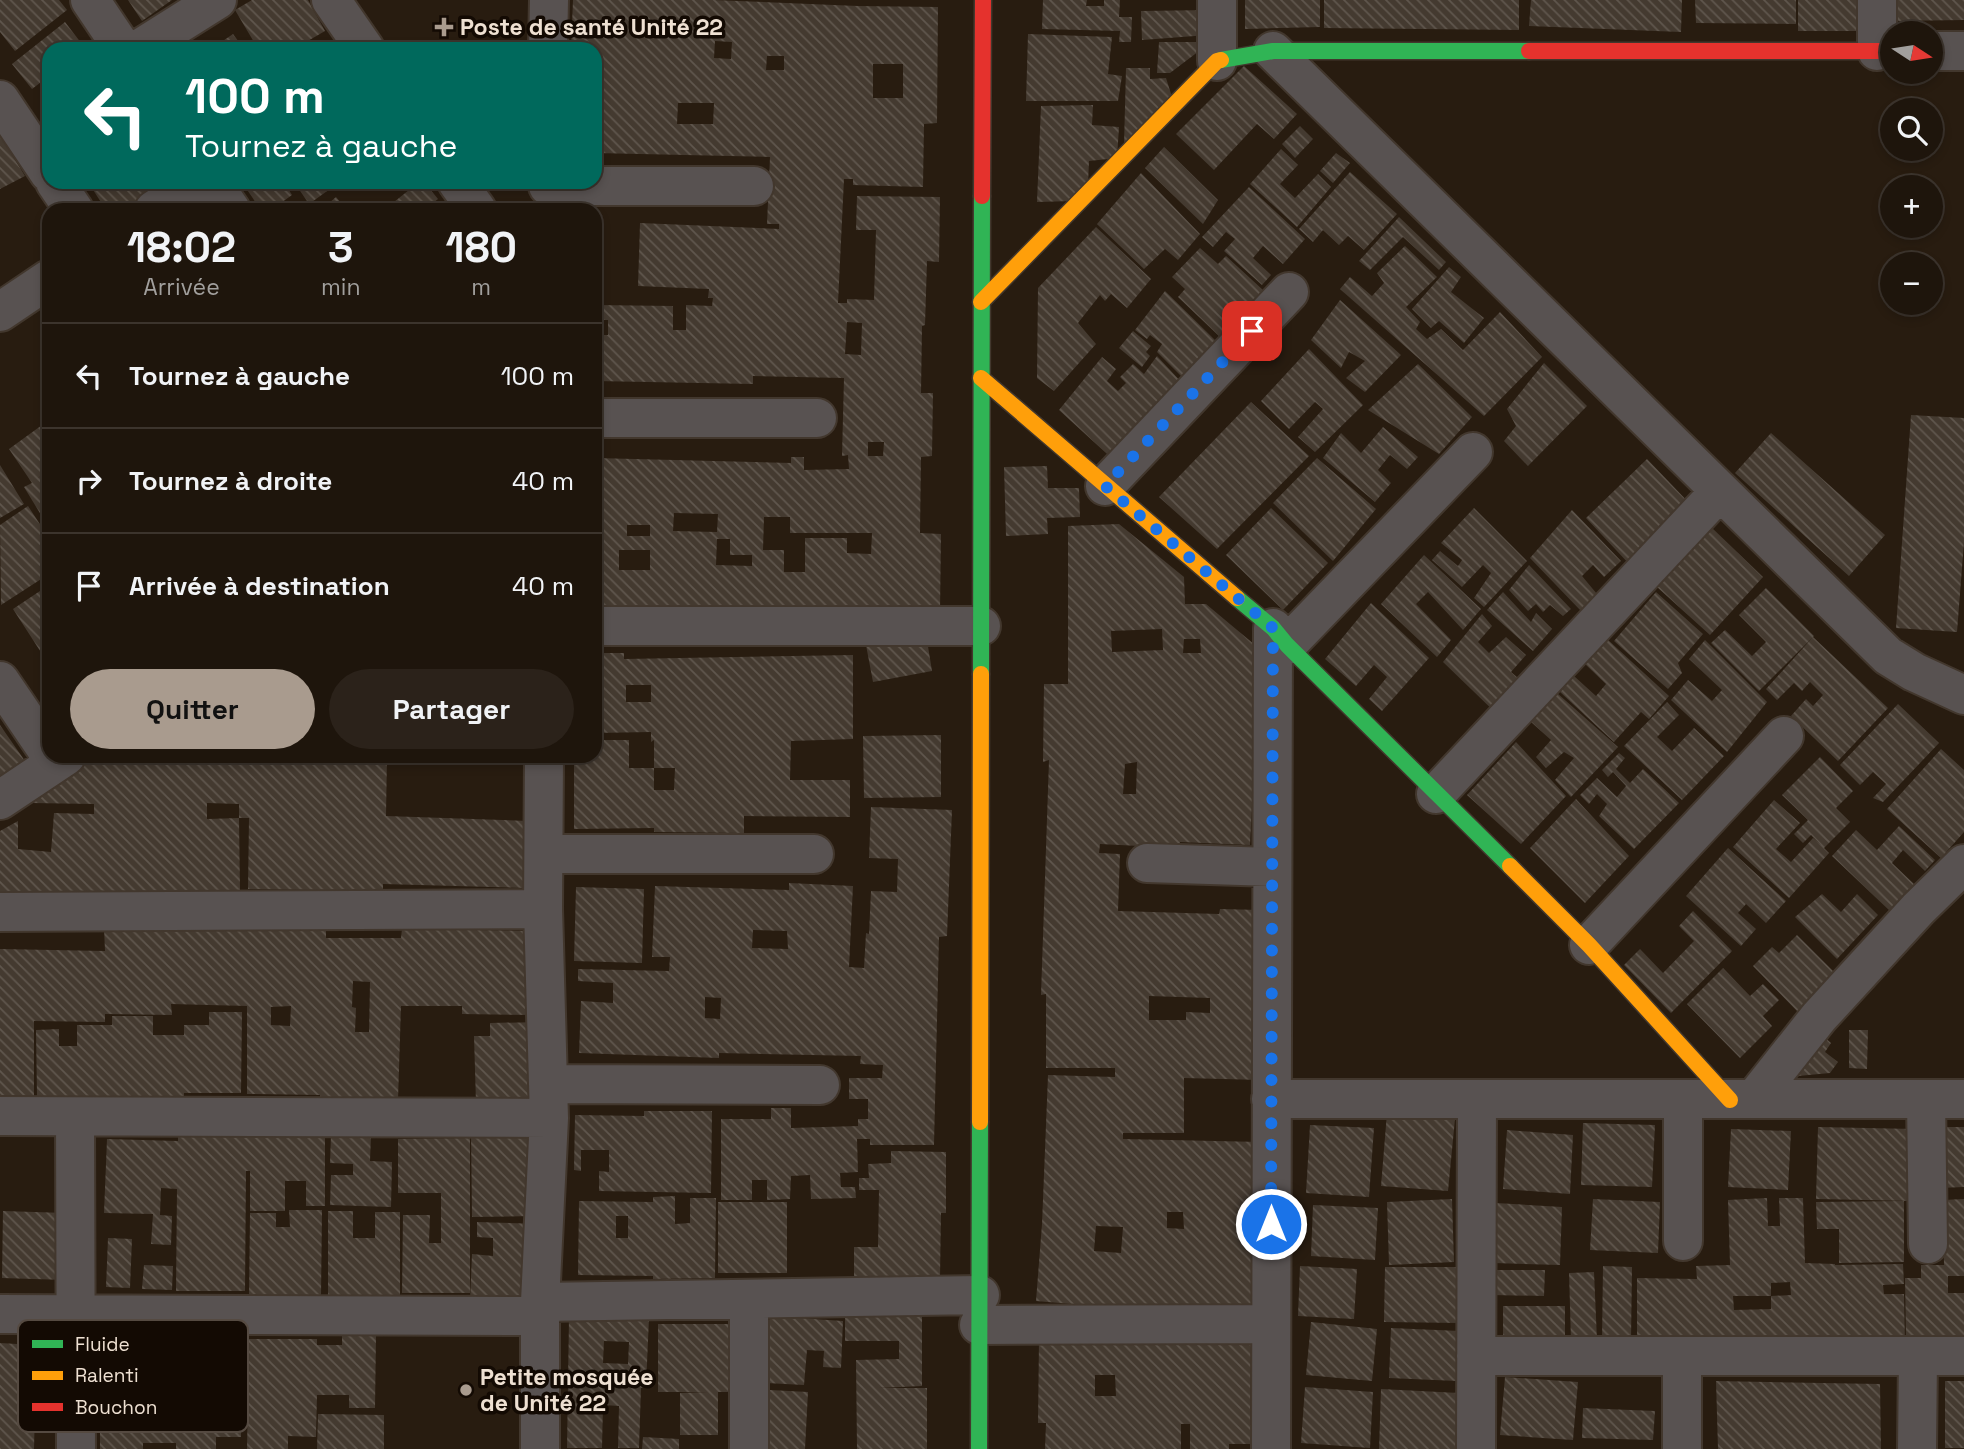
<!DOCTYPE html>
<html lang="fr">
<meta charset="utf-8">
<style>
body{margin:0;font-family:"Space Grotesk",sans-serif;background:#2b221a;color:#f1f3f6;height:100vh;display:flex;flex-direction:column;font-size:26px;white-space:nowrap}
*{box-sizing:border-box;margin:0}
p{font-size:23px;color:#a19f9d}
.icon{flex:none;width:38px;height:38px;fill:none;stroke:currentColor;stroke-width:2;stroke-linecap:round;stroke-linejoin:round}
.map{position:relative;flex:1;overflow:hidden}
.details{position:absolute;left:42px;top:203px;width:560px;height:560px;display:flex;flex-direction:column;background:#1e150c;border-radius:21px;box-shadow:0 4px 10px #0003,0 0 0 2px #3c342d}
.details>*{flex:none}
.top-card{position:absolute;left:42px;top:42px;width:560px;height:147px;border-radius:21px;box-shadow:0 4px 10px #0003,0 0 0 2px #3c342d;background:#00695c;color:#fff;overflow:hidden}
.needle{width:46px;rotate:102deg}
.controls{position:absolute;left:1880px;top:21px;display:grid;gap:14px}
.controls a{display:grid;place-items:center;width:63px;height:63px;border-radius:50%;background:#1e150c;box-shadow:0 4px 10px #0003,0 0 0 2px #3c342d;font-size:35px}
.pin{position:absolute;display:grid;place-items:center;width:60px;height:60px;color:#fff;margin:-30px;border-radius:14px;box-shadow:0 4px 10px #0006}
.me{position:absolute;width:77px;margin:-38px;rotate:0deg;stroke-linejoin:round;filter:drop-shadow(0 0 5px #0008)}
.turn{display:flex;align-items:center;gap:24px;height:147px;padding:0 28px;font-size:32px}
.turn .icon{width:91px;height:91px;stroke-width:2.5}
.turn b{display:block;font-size:49px;line-height:60px}
.eta{display:flex;justify-content:space-evenly;align-items:center;height:119px;text-align:center}
.eta b{font-size:42px;font-weight:600;line-height:49px}
.button{display:flex;gap:14px;margin-top:auto;padding:14px 28px}
.button a{flex:1;height:80px;border-radius:42px;background:#a99b8e;color:#111;font-size:28px;font-weight:600;line-height:80px;text-align:center}
.button a+a{background:#2b221a;color:#f1f3f6}
ul{padding:0;list-style:none}
li{display:flex;align-items:center;gap:21px;height:105px;padding:0 28px;border-top:2px solid #3c342d}
li div{flex:1}
li b{display:block;font-size:26px}
li em{font-style:normal}
.map>svg:first-child{display:block}
.building{fill:url(#building-back-hatch);fill-rule:evenodd}
.lines{fill:none;stroke-linecap:round;stroke-linejoin:round}
.street-casing{stroke:#42372d;stroke-width:42}
.fast-casing{stroke:#42372d;stroke-width:19}
.slow-casing{stroke:#42372d;stroke-width:19}
.jam-casing{stroke:#42372d;stroke-width:19}
.street{stroke:#585251;stroke-width:38}
.fast{stroke:#30b455;stroke-width:16}
.slow{stroke:#ff9f0a;stroke-width:16}
.jam{stroke:#e5322d;stroke-width:16}
.route{stroke:#1a73e8;stroke-width:12;stroke-dasharray:0 21.6}
.poi-dot{fill:#a99b8e;stroke:#130a03;stroke-width:2.5}
.labels{text-anchor:middle;stroke-width:7;stroke-linejoin:round;paint-order:stroke}
.poi-label{font-size:23px;font-weight:bold;fill:#eee0d2;stroke:#130a03;text-anchor:start}
.key{fill:#130a03;stroke:#554a41;stroke-width:2}
.key-label{font-size:19px;fill:#eee0d2}
</style>
<div class="map">
<svg width="1964" height="1449" viewBox="0 0 1964 1449">
<defs>
<pattern id="building-back-hatch" width="6" height="6" patternUnits="userSpaceOnUse" patternTransform="scale(1.75)"><rect width="6" height="6" fill="#443a30"/><path d="M-1 5l2 2M0 0l6 6M5-1l2 2" fill="none" stroke="#5f564d"/></pattern>
</defs>
<rect width="100%" height="100%" fill="#281c10"/>
<path class="building" d="M0,0H59L67,10L15,51L0,32Z
M128,0H172L142,21Z
M252,0H308L325,31L294,49H258L235,10Z
M573,0H713L858,6L938,7L937,123L924,124L923,187L853,185V179H844L838,303H847V299L874,300L876,230H856L857,196L940,197L939,262L927,261L925,325L922,326L921,393H933L932,456L921,457L920,533L941,534L940,612L595,619V458L791,463V457H804V470L849,469L848,455L842,456L844,378L753,376V384L595,381V335H608V320H595V305L673,306V330H686V305L712,306L713,298H708L709,289L638,286L640,223L779,229V224H767L770,157L595,153V49H571ZM715,41L732,42L731,59L714,58ZM767,56H784V70H766ZM873,64H903V98H873ZM678,103H714L713,124H677ZM847,322L862,323L861,355L845,354ZM868,442H884L883,456H868ZM674,513L718,514L717,532L673,531ZM764,517H790V533H872L871,554L847,553V538H805V572H784V550H763ZM627,525H650V536H627ZM717,539H730V555H752V566L716,565ZM619,550H650V570H619Z
M1043,0H1087L1086,6H1104V0H1120L1119,17H1132L1131,42H1119L1120,31L1042,29Z
M1245,0H1320V27L1245,29Z
M1324,0H1519V30L1324,28Z
M1531,0H1682L1681,32L1529,26Z
M1695,0H1796V24L1696,23Z
M1798,0H1869L1870,20L1856,31H1798Z
M1894,0H1964V20L1895,21Z
M1210,10L1208,35L1142,40L1141,11Z
M65,22L85,48L49,49V76L32,89L12,64Z
M233,34L244,49H211Z
M1028,34L1112,37L1108,74L1122,76L1118,101H1026Z
M1159,42H1211L1170,73H1157Z
M1244,66L1297,114L1274,139L1257,124L1214,170L1176,134Z
M1126,68H1150V79L1166,78L1172,97L1124,145Z
M1093,105L1092,125L1119,127L1117,158L1089,161L1088,185L1074,201L1037,202L1041,106Z
M1300,126L1313,139L1295,158L1282,144Z
M0,135L25,176L0,189Z
M1164,147L1218,200L1203,224L1145,168Z
M1281,149L1298,165L1280,184L1295,198L1318,174L1331,187L1297,227L1250,184Z
M1336,153L1350,163L1333,183L1320,171Z
M1350,172L1397,214L1364,250L1348,236L1339,245L1323,230L1313,242L1299,229Z
M1141,173L1200,234L1178,260L1165,249L1144,269L1097,224Z
M88,182H168L124,210H106Z
M245,182H284L292,195L271,210H261L243,184Z
M294,182H326L330,189L309,204Z
M419,182H424L438,199L424,210H384Z
M1249,187L1305,239L1283,264L1263,246L1253,258L1271,275L1262,285L1224,251L1235,239L1226,232L1213,247L1202,237Z
M336,197L347,210H321Z
M1399,217L1446,262L1439,270L1403,237L1370,270L1359,261Z
M1096,227L1151,279L1127,308L1111,294L1105,301L1100,295L1078,323L1096,344L1054,391L1037,378L1038,288Z
M1405,246L1437,277L1406,307L1420,322L1416,329L1427,339L1441,329L1463,350L1500,312L1542,357L1484,416L1340,289L1350,277L1372,296L1384,283L1377,273Z
M1200,248L1218,264L1226,256L1263,290L1219,336L1178,297L1185,289L1172,277Z
M595,254H599L598,299H595Z
M1449,267L1461,277L1451,292L1484,318L1464,343L1439,321L1431,328L1412,309Z
M1165,291L1216,341L1184,379L1157,352L1162,344L1150,335L1147,339L1135,330Z
M1340,300L1401,355L1365,392L1346,378L1365,361L1349,352L1341,368L1311,340Z
M1133,331L1151,346L1146,352L1150,356L1142,367L1119,348Z
M1309,349L1363,405L1315,452L1298,437L1323,409L1315,402L1289,429L1261,401Z
M1157,356L1184,385L1117,463L1059,410L1102,357L1116,369L1107,381L1118,391L1126,383L1120,377L1133,364L1144,374Z
M1544,363L1587,406L1528,466L1504,441L1516,426L1507,409Z
M1418,364L1472,417L1439,454L1368,410Z
M1251,402L1309,456L1217,549L1159,497Z
M1911,415L1964,418V542L1957,632L1896,628Z
M49,420V470L38,478L49,472V528L24,487L32,483L9,449Z
M1383,427L1418,457L1407,469L1390,455L1378,470L1391,483L1375,502L1323,458L1341,433L1361,453Z
M1771,433L1885,535L1849,576L1735,473Z
M1317,458L1376,509L1333,561L1273,503Z
M1647,459L1692,506L1631,566L1586,518Z
M0,465L24,504L0,518Z
M1047,466L1048,488H1079L1080,517L1047,518L1048,534L1006,536L1004,467Z
M28,506L49,538V574L1,605L0,525Z
M1271,508L1328,563L1283,610L1226,555Z
M1474,508L1527,561L1484,607L1474,598L1491,573L1483,565L1462,587L1432,560L1440,551L1458,566L1462,560L1441,543Z
M1572,510L1621,561L1604,577L1593,565L1582,576L1597,594L1581,611L1530,558Z
M1119,524L1184,577L1185,604H1206L1255,645L1254,766L1250,845L1180,842L1179,848L1100,844L1099,853L1120,854L1118,911L1219,914L1220,909L1261,910V1080L1184,1078V1133H1123V1139L1262,1142L1266,1312L1119,1308L1036,1301L1042,1224L1048,1075L1115,1077V1068H1046V994L1041,995L1049,760L1043,762L1044,684H1068V526ZM1162,629L1163,650L1112,652L1111,631ZM1184,639H1200L1201,653H1183ZM1137,762L1136,794H1123L1125,764ZM1149,996L1210,998V1013L1186,1012V1020H1149ZM1167,1212H1183L1184,1229L1167,1228ZM1096,1226L1123,1227L1121,1253L1094,1251Z
M1711,527L1763,577L1710,635L1657,587Z
M1424,555L1481,609L1463,630L1428,592L1416,604L1451,640L1437,657L1381,604Z
M1529,565L1571,609L1563,616L1550,605L1543,612L1536,604L1528,611L1509,590Z
M49,585V653L44,657L13,609Z
M1766,588L1814,636L1759,691L1711,643L1725,630L1752,656L1766,642L1739,615Z
M1503,592L1531,622L1536,613L1552,629L1533,651L1487,610Z
M1656,592L1703,634L1678,663L1682,673L1668,689L1614,641Z
M1371,603L1429,658L1382,711L1369,699L1387,677L1374,665L1356,686L1325,659Z
M1482,614L1492,626L1478,642L1489,653L1506,637L1526,655L1511,672L1525,684L1500,717L1443,662Z
M926,634L932,671L873,682L866,645Z
M1813,637L1888,708L1838,761L1791,716L1806,699L1813,706L1823,695L1810,682L1802,691L1794,683L1777,700L1766,689Z
M1607,639L1669,696L1649,719L1641,712L1614,742L1560,692L1574,676L1596,696L1606,684L1585,664Z
M1705,640L1767,702L1727,752L1671,700L1688,680L1712,701L1722,690L1689,659Z
M595,653H624V659L853,655V739L791,741L790,780H850V817L744,816V833L654,832V828L574,829V756H595V740H629V768H654V790H674L675,768H654V740L651,742V732L595,733ZM626,685H651V702H626Z
M1557,693L1618,747L1571,797L1555,780L1574,758L1564,752L1546,768L1536,757L1551,740L1531,722Z
M1667,702L1679,715L1657,737L1672,751L1694,728L1724,756L1682,800L1624,746Z
M1898,704L1939,743L1883,802L1873,798L1886,784L1873,772L1860,785L1840,765Z
M0,725L25,761L0,780Z
M941,735V797L864,798L863,736Z
M1516,742L1566,796L1521,844L1467,795Z
M1941,749L1964,770V832L1941,858L1887,809Z
M1619,753L1625,758L1616,769L1630,783L1643,769L1679,803L1634,849L1599,816L1607,804L1597,794L1589,804L1580,795L1597,778L1617,797L1626,786L1613,772L1608,777L1602,770Z
M88,756H387L386,816L529,821L526,888L383,884V891L248,889L249,818H239V804L207,803V819L239,818L240,891H0V831L18,821V849L51,852L54,813L94,814V804L31,803V793Z
M1820,757L1853,791L1836,808L1850,822L1824,848L1829,853L1789,898L1733,847L1774,800L1800,823L1776,849L1791,862L1813,838L1822,846L1811,835L1803,843L1794,834L1808,820L1782,795Z
M1576,799L1629,856L1585,903L1530,848Z
M871,807L952,810L947,936L939,937L934,1145H870V1139H857L858,1172L840,1173L841,1187H855L856,1198L811,1199L810,1175L791,1176L790,1199L767,1200V1180H752V1200H721V1119H771V1108H791V1128L858,1126V1119H868V1099H849V1078H882L883,1065L860,1064L861,1056L719,1053V1058L579,1053L581,1001L613,1003V983L578,981V969L669,971L670,957H652L655,886L789,890V883L853,886L849,967L864,968L866,933L869,934L871,891L897,892L898,859L869,858ZM753,930L787,931L788,949L752,948ZM705,997L721,998L720,1019L705,1018Z
M1899,826L1935,860L1925,871L1903,850L1892,863L1915,885L1890,911L1832,856L1856,830L1877,850Z
M1728,848L1786,901L1766,923L1746,904L1738,913L1756,929L1741,946L1686,896Z
M576,887L644,889L642,963L574,961Z
M1822,894L1841,912L1857,894L1878,915L1837,959L1795,917Z
M1693,911L1732,951L1671,1013L1624,965L1640,949L1663,973L1694,941L1679,926Z
M104,928L326,931V938H401L402,929L535,931L534,1015L462,1014V1006H401L398,1100H320V1095L247,1094V1006L171,1004L172,1015L105,1014V1022L34,1021V1096L0,1095V949L105,951ZM353,981L370,982L369,1032H355L356,1008L352,1007ZM291,1006L290,1026L271,1025V1007Z
M1797,935L1836,974L1798,1012L1753,966L1772,947L1779,953Z
M1723,968L1750,996L1763,984L1779,1000L1763,1016L1772,1026L1740,1058L1687,1004Z
M209,1012H242L241,1093H184V1097H37L36,1030L59,1029V1046H77V1025H112V1016H153V1035H184V1025H209Z
M542,1022L544,1101L476,1103L474,1036H490V1023Z
M1849,1030H1868L1867,1069L1849,1068Z
M1822,1035L1831,1043L1825,1052L1838,1062L1830,1073L1798,1076L1791,1068Z
M644,1111H712L711,1193L599,1191V1171L609,1172V1150H581V1171L574,1170L575,1115L644,1116Z
M1387,1113L1455,1119L1448,1191L1381,1186Z
M1583,1123L1655,1125L1652,1187L1581,1185Z
M1310,1125L1374,1128L1369,1197L1306,1193Z
M1818,1127L1915,1129L1913,1201L1816,1199Z
M1939,1127H1964V1187L1940,1188Z
M1731,1129L1791,1131L1788,1190L1728,1187Z
M1507,1130L1573,1135L1570,1194L1503,1189Z
M178,1133L325,1135V1206H306V1181H285V1211H250V1171H246L245,1291H176L177,1189L161,1188L160,1215L172,1216L171,1245L151,1244L153,1214L104,1213L107,1139L178,1141Z
M535,1133V1216L472,1217L471,1134Z
M331,1135L371,1136L370,1161L392,1162L391,1207L330,1205L331,1175H353V1164L330,1163Z
M470,1138V1293H402L403,1215H430L429,1243H441V1193H398V1139Z
M891,1151L946,1152V1213H941L940,1279L854,1278V1247H878L879,1190H859V1178H869L868,1164L891,1163Z
M675,1196V1224L690,1223V1198H716L715,1278L653,1279V1276L578,1275L579,1201L653,1202V1197ZM616,1216H628V1238H616Z
M1767,1198L1768,1226H1780L1779,1198H1803L1805,1263L1835,1264V1265L1903,1264L1904,1284L1883,1285L1884,1294H1904L1905,1344L1697,1351L1698,1337L1637,1336V1278L1697,1279L1696,1266L1730,1265L1728,1200ZM1790,1282L1791,1295L1771,1296V1309L1734,1310L1733,1296H1771V1283Z
M1452,1199L1454,1262L1389,1265L1387,1202Z
M1593,1199L1660,1202L1658,1253L1590,1250Z
M1964,1199V1276H1948V1293H1964V1338L1906,1339L1905,1278H1921V1265H1944L1943,1200Z
M1904,1201V1262L1839,1263V1229H1817L1816,1202Z
M718,1202H787V1273H718Z
M1496,1203L1562,1207L1560,1265L1493,1263Z
M1313,1205L1378,1208L1375,1260L1311,1256Z
M289,1210H322L321,1297L249,1296L250,1213H276V1227H290Z
M3,1211L66,1213L65,1280L2,1278Z
M328,1211H353V1238H375V1212H400V1296H328Z
M477,1222L543,1224L541,1304L470,1301L472,1254L493,1256V1238L477,1237Z
M108,1238L132,1239L130,1288L106,1287Z
M144,1265L173,1266L172,1290L142,1289Z
M1300,1266L1357,1269L1354,1319L1298,1316Z
M1603,1266L1632,1267L1631,1342L1602,1341Z
M1385,1267H1461L1460,1323L1384,1322Z
M1493,1270H1545L1544,1296L1492,1295Z
M1594,1272L1597,1340L1571,1341L1569,1273Z
M1503,1306H1565V1351H1503Z
M770,1316L843,1321L841,1368L823,1367L824,1351L807,1350L804,1385L766,1383Z
M922,1316V1386L879,1388H927V1449H857L856,1360L899,1359V1341H845V1317Z
M569,1317L649,1318L646,1386L641,1388L639,1448H618L619,1406L603,1405L602,1448H567ZM604,1341L629,1342L628,1364L603,1363Z
M1311,1322L1377,1329L1372,1381L1306,1375Z
M658,1324H740V1392H718V1435H680V1393L708,1392H658Z
M1391,1328L1460,1331L1457,1381L1389,1378Z
M342,1336H376L375,1408H349V1395H317L316,1437L288,1436V1449H247L249,1339H317V1345H342Z
M1039,1339L1251,1340L1250,1425H1262V1444H1229V1449H1190V1424H1181V1449H1045L1046,1423H1038ZM1095,1375H1115L1116,1396H1095Z
M0,1343L17,1344V1370H36L34,1449H0Z
M1505,1377L1578,1382L1573,1440L1500,1435Z
M1716,1381L1880,1384L1881,1449H1718Z
M1945,1381H1964V1448H1945Z
M1305,1387L1373,1392L1370,1448L1301,1443Z
M1381,1389L1459,1393L1457,1449H1379Z
M770,1390L808,1392L805,1449H767Z
M1583,1408L1655,1411L1653,1440L1582,1438Z
M318,1414L384,1415V1449H317Z
M241,1415V1437H216V1449H176V1443H143V1449H100V1416Z
M643,1437L679,1439V1449H642Z"/>
<g class="lines">
<defs>
<path id="street" d="M90,0L123,49
M331,0L365,49
M139,49L217,0
M548,49L549,0
M1273,51L1888,656L1914,672L1964,695
M1877,51V0
M1930,51H1964
M1217,61V0
M0,100L49,173
M55,182L74,210
M212,182L231,210
M457,182L477,210
M548,186H754
M154,210L197,182
M0,312L49,279
M595,418H817
M1105,486L1289,292
M595,626H981
M1287,645L1473,452
M0,681L49,753
M1436,794L1720,491
M0,800L66,756
M544,854H814
M1147,863L1272,867
M0,912L543,909
M1589,945L1784,736
M548,1084L820,1085
M1271,1099H1964
M1754,1099L1819,1017L1918,909L1964,864
M1926,1099L1928,1244
M0,1116L549,1118
M75,1117L76,1449
M1683,1241V1099
M540,1302L980,1295
M0,1314L541,1316
M979,1325L1271,1324
M1476,1356H1964
M540,1449V1302L549,1118L543,909L544,756
M749,1449V1299
M1271,1449L1273,628
M1476,1449L1477,1100
M1682,1449V1356
M1917,1449L1918,1356"/>
<path id="fast" d="M1221,60L1273,51H1529
M1237,598L1273,628L1287,645L1510,866
M981,674L982,196
M979,1449L980,1122"/>
<path id="slow" d="M981,302L1217,61L1221,60
M981,378L1237,598
M1510,866L1589,945L1730,1100
M980,1122L981,674"/>
<path id="jam" d="M1529,51H1892
M982,196L983,0"/>
</defs>
<use href="#street" class="street-casing"/>
<use href="#fast" class="fast-casing"/>
<use href="#slow" class="slow-casing"/>
<use href="#jam" class="jam-casing"/>
<use href="#street" class="street"/>
<use href="#fast" class="fast"/>
<use href="#slow" class="slow"/>
<use href="#jam" class="jam"/>
</g>
<g class="lines">
<path class="route" d="M1252,331L1105,486L1273,628L1271,1224"/>
</g>
<g class="poi-dot">
<path d="M440.5 16.5h7v7h7v7h-7v7h-7v-7h-7v-7h7z"/>
<circle cx="466" cy="1390" r="7"/>
</g>
<g class="labels">
<g class="poi-label">
<text x="460" y="35">Poste de santé Unité 22</text>
<text x="480" y="1385">Petite mosquée<tspan x="480" dy="26">de Unité 22</tspan></text>
</g>
</g>
<rect x="18" y="1320" width="230" height="112" rx="10" class="key"/>
<rect x="32" y="1340" width="31" height="8" fill="#30b455"/>
<rect x="32" y="1371" width="31" height="9" fill="#ff9f0a"/>
<rect x="32" y="1403" width="31" height="8" fill="#e5322d"/>
<g class="key-label">
<text x="75" y="1351">Fluide</text>
<text x="75" y="1382">Ralenti</text>
<text x="75" y="1414">Bouchon</text>
</g>
</svg>
<div class="controls">
<a><svg class="needle" viewBox="-14 -14 28 28"><path d="M0-13l5 13h-10z" fill="#e53935"/><path d="M0 13l5-13h-10z" fill="#a19f9d"/></svg></a>
<a><svg class="icon" aria-label="search" viewBox="0 0 24 24"><circle cx="10" cy="10" r="6"/><path d="M15 15l6 6"/></svg></a>
<a>+</a>
<a>−</a>
</div>
<div class="pin" style="left:1252px;top:331px;background:#d93025"><svg class="icon" aria-label="arrive" viewBox="0 0 24 24"><path d="M6 21V4h12l-3 4 3 4H6"/></svg></div>
<svg class="me" style="left:1271px;top:1224px" viewBox="-20 -20 40 40"><circle r="17" fill="#1a73e8" stroke="#fff" stroke-width="3"/><path d="M0-11L8 9 0 5-8 9z" fill="#fff"/></svg>
<div class="top-card">
<div class="turn"><svg class="icon" aria-label="left" viewBox="0 0 24 24"><path d="M17 20v-9H6M10 6l-5 5 5 5"/></svg><div><b>100 m</b>Tournez à gauche</div></div>
</div>
<section class="details">
<div class="eta">
<div><b>18:02</b><p>Arrivée</p></div>
<div><b>3</b><p>min</p></div>
<div><b>180</b><p>m</p></div>
</div>
<ul>
<li><svg class="icon" aria-label="left" viewBox="0 0 24 24"><path d="M17 20v-9H6M10 6l-5 5 5 5"/></svg><div><b>Tournez à gauche</b></div><em>100 m</em></li>
<li><svg class="icon" aria-label="right" viewBox="0 0 24 24"><path d="M7 20v-9h11M14 6l5 5-5 5"/></svg><div><b>Tournez à droite</b></div><em>40 m</em></li>
<li><svg class="icon" aria-label="arrive" viewBox="0 0 24 24"><path d="M6 21V4h12l-3 4 3 4H6"/></svg><div><b>Arrivée à destination</b></div><em>40 m</em></li>
</ul>
<div class="button"><a>Quitter</a><a>Partager</a></div>
</section>
</div>
